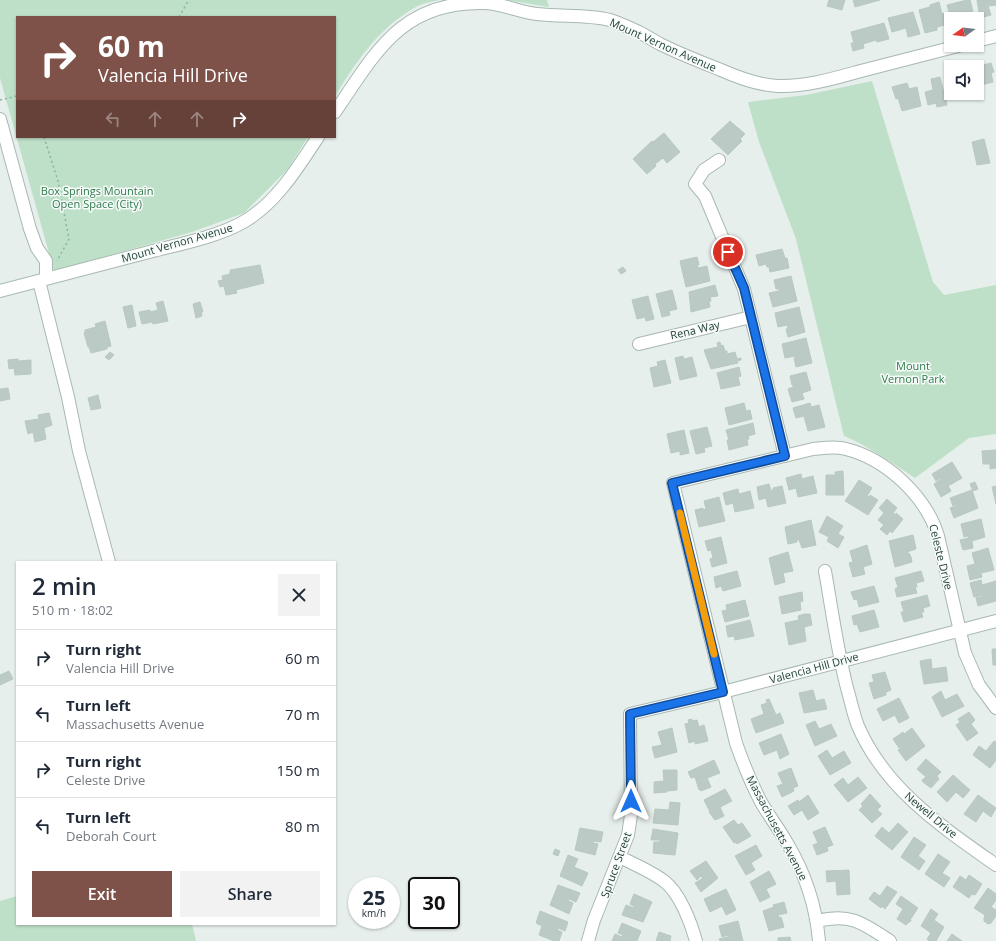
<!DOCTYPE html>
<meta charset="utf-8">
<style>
body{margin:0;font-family:"Open Sans",sans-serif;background:#f2f2f3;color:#1f2937;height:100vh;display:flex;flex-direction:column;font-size:15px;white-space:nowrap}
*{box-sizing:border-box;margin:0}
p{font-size:13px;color:#747a83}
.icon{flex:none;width:22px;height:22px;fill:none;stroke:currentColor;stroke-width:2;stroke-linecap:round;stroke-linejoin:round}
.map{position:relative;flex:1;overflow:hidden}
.sheet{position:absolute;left:16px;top:561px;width:320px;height:364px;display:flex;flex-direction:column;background:#fff;border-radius:0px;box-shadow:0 1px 3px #0004}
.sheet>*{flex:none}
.banner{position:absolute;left:16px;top:16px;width:320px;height:122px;border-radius:0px;box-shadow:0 1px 3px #0004;background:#7f5249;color:#fff;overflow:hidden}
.needle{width:26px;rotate:256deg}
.tools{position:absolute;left:944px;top:12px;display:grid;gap:8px}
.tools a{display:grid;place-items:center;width:40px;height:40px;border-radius:0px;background:#fff;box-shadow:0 1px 3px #0004;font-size:20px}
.speed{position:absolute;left:348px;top:877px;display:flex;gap:8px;font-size:20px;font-weight:700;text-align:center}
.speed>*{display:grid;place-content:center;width:52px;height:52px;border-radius:50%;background:#fff;box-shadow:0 1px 3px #0004;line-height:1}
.speed small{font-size:10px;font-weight:400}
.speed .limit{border:2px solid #111;border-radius:6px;background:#fff;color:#111}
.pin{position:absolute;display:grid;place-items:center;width:34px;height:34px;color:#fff;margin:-17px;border:2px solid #fff;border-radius:50%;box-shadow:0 1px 4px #0007}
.me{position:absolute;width:44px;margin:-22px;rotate:0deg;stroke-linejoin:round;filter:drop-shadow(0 0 3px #0008)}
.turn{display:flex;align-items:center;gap:14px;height:84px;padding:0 16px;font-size:18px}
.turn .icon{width:52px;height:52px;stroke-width:2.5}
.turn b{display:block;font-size:28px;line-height:34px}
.lanes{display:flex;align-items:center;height:38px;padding:0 16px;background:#0003;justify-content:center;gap:20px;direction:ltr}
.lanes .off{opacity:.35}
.round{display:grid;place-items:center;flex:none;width:42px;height:42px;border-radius:0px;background:#f2f2f3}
.head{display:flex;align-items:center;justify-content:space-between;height:68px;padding:0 16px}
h1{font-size:24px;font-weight:600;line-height:30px}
.action{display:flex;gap:8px;margin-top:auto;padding:8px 16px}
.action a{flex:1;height:46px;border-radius:0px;background:#7f5249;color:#fff;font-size:16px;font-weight:600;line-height:46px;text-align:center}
.action a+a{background:#f2f2f3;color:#1f2937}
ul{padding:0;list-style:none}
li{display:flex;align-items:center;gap:12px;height:56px;padding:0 16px;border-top:1px solid #e0e1e3}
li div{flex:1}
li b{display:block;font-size:15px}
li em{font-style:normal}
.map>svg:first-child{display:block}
.green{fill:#bfe0c8}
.building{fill:#bbcac4;stroke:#b8c9c2}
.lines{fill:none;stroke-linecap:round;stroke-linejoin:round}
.minor-casing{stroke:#a8b8b2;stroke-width:14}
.path{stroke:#86b3a5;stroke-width:1.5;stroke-dasharray:2 3;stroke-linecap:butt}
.minor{stroke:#fff;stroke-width:12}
.route-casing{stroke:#114b97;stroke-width:10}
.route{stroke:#1a73e8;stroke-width:7}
.slow{stroke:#f59e0b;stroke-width:7}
.labels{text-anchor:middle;stroke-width:3;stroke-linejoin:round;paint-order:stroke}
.street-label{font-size:11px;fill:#24423a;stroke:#f7fbf9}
.park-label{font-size:11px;fill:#2d7a4b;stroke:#f7fbf9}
</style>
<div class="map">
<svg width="996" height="941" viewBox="0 0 996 941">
<rect width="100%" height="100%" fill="#e6efeb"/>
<path class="green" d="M0,0H439C432,2 422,3 416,7C378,28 357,61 335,96V17H17V137H308L288,169L244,213L192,232L54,271L0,78Z
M507,0H547L549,7Z
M872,81L933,282L944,295L996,285V434L969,438L915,478C892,463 870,447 844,436L796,239L759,142L748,102L806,95Z
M17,896V924H192L196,941H0V901Z"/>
<path class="building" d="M829,0H845L842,10L827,6Z
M853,0H880L855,7Z
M967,0H970L973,11L965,13V19H951L947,5Z
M977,0H996V5L988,6L991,15L980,18Z
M939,2L942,14L947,12L949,24L937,27V30L925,33L919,10L930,7V5Z
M913,12L920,34L908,37L906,28L892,32L888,18Z
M884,23L889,39L877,42L876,40L863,44L864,48L853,51L851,43H854L851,32Z
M991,63L994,72L991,73L993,82L977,86V70L984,68L983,65Z
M951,73V86L950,83L948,84L945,74Z
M940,77L947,105L937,107L936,103L928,105L925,92L933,90L931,79Z
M907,83L909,89L917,87L921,106L902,111L898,98L896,99L892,87Z
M730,121L745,134L740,139L742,141L728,155L711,139Z
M664,133L680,152L667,163L663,158L655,164L656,166L647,174L633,159L652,141L653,142Z
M984,139L990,163L977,165L972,142Z
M782,249L785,258H787L789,268L770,272L769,267H767L766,264L759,266L756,255Z
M697,257L699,265H697L698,268L707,266L710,281L686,287L680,261Z
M260,265L264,283L236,290L237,293L226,295L224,286L220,287L218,281L223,280L222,276L230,274V270Z
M623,267L626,271L621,274L618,270Z
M791,276L797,301L773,307L769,293L779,291V289H776L774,280Z
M715,285L718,296L710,297L711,301H709L710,307L691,312L689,292Z
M672,290L677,309L669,311L670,315L662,317L656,294Z
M648,296L654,319L646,321L645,317L637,319L632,300Z
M163,301L168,321L153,324L152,322L142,324L139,312L150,310V312L158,310L156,303Z
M200,302L203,312H201L202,316L196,318L193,304Z
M132,305L136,326L128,328L123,307Z
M799,307L805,332L788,337L786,329H788L787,325L778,327L775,313Z
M105,321L111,346L107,347V349L91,353L89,347H88L84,333L85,332V330L96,327L95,324Z
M806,338L812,363L796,367L794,358H795V356L785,358L782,344Z
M720,342L721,346L723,345L725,351H727V354L735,352L737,359L741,358V360L737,361L738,363L711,369L704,350L718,347L717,343Z
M110,352L114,355L109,360L105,357Z
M683,356L684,359L692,357L697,376L680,380L675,358Z
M18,359V361L31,360V374L15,375L14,368L9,369L8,360Z
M665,360L671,383L654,387L650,368L658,366L657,362Z
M739,367L741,376L738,377L740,385L721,389L717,373Z
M806,372L811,390L802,393L804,399L792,402L788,389L795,386L792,385L790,376Z
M8,388L10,399L0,401V389Z
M98,395L101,408L91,410L88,398Z
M744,403L746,411L750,410L752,419L729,425L725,408Z
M810,403L811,407L819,405L825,427L808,431L804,416L796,418L793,408Z
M49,413L52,425L44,428L46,439L35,442L33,432L28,434L25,421L39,419L38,415Z
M753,423L755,434L748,436L749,439L747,440L748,445L729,450L727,440H729L726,430Z
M707,427L712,446L704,448L705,452L696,454L690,431Z
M684,430L689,453L680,455V451L671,453L667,434Z
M996,450V468L990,469V464H983L982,451Z
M952,462L962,478L948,486L951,491L941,497L934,484L941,479L940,478L936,481L932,474Z
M843,471L844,495H826V475H835V472Z
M801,474L802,479L813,476L817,493L798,497L796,488L789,490L786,478Z
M859,480L872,488L867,496L870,497V495L878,500L868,515L845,501Z
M975,482L978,489L973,491L970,484Z
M769,484L771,491L773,490V488L782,486L786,503L768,507L766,498L759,500L757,487Z
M996,486V504L992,487Z
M738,489L739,494L750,491L754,508L735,512L733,503L726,505L723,493Z
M972,490L978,508L954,518L950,508L958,505L957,504L953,506L950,498Z
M719,497L725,521L699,527L695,510L703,508V510L706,509L704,501Z
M887,499L897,508L893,513L895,515L896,513L903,519L892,533L890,531L887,535L880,529L884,525L878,520L884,513L879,508Z
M827,516L843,526L838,534L844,537L838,548L827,541L829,537L819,532Z
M981,519L985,537L972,541L973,548L963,550L960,540L969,538L968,536L964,537L961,524Z
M811,520L816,545L802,548L799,540H796L797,542L788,544L785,527Z
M913,535L916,549L907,552V553H909L911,557L912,562L895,567L889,541Z
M721,537L727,563L712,567L710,559L713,558L711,550L708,551L705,541Z
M867,545L872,564L863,567L865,574L853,577L849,563L853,562L850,551Z
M988,548L994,570L981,573L982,577L970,580L967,566L975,564L972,553Z
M788,552L793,571L783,573L785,582L775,585L769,558Z
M737,571L741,586L723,591L721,586L716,588L714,577Z
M921,571L924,581L916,583L917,587H915L917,593L897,597L895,589L898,587L895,578Z
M981,580L982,585L996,581V601L978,606L976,598L984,596L983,595L974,597L970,583Z
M874,586L879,602L859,607L857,599L854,600L851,592Z
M802,592L803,601L800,602L801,610L782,614L779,597Z
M927,595L930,606L923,608L924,612H921L923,617L904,622L901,612H904L901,602Z
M745,600L749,616L725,622L722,611L727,610L726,605Z
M874,610L879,627L860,632L857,624L854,625L852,616Z
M804,614H810L812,625L804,627L806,641L789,645L785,623L799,620L798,616Z
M750,620L754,636L735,640L734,636L728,637L726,626Z
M992,649H996V665H993Z
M931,659L932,669L946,667L948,681L924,684L920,661Z
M9,671L13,679L0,685V675Z
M885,672L891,690L886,692V695L874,699L869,683L874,682L872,675Z
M813,690L816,701L824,699L827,709L804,713L799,693Z
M941,691L945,700L957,694L964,706L942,717L932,697Z
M899,698L909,718L899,723L895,715L883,721L877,709Z
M769,699L776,715L780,713L784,723L756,733L751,719L764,714L761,705L767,703L766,700Z
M969,712L975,720L971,724L978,733L967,741L956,725L960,722L958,719Z
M692,719V721L697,720L699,727L704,725L708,741L695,744V741L689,743L685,724L689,723L688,720Z
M815,721L819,729L831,724L837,736L815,746L806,725Z
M672,728L677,752L655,758L652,747L662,745L658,732Z
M912,728L925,746L906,761L898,750L902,747L901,746L899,748L893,739L903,732L904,734Z
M781,734L789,754L780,759L777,750L764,755L759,743Z
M994,741L996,742V760L990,768L973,755L979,746L986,751Z
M827,750L832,758L844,751L851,763L830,775L818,756Z
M926,759L941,772L937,776L939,779L931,788L923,782L922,780L926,777L917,769Z
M714,760L720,773L707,778L711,787L701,791L700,789L699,790L695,777L691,778L688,772Z
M791,768L798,786L793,788L794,791L782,797L777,786L783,784L778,773Z
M663,770H677V790L667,791V792L654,793V782L664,781Z
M953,775L970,790L963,798L956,792L947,802L937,792Z
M858,777L867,788L848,802L834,785L843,778L848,785Z
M725,789L732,801L720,807L724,816L715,820L709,812H710L704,800Z
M870,794L881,806L877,810L882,814L872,823L859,810L863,806L861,804Z
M808,795L819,813L808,820L802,810L794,815L788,806L798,800L799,802Z
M978,795L996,808L991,817L983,811L976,822L964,814Z
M670,802L680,803L678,825L653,823L655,809L669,810Z
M734,820L738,825L742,823L751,836L737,844L736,842L734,843L723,827Z
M898,823L908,832L892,850L875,836L882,827L889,833Z
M825,827L833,845L827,847L828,851L817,855L813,845L818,843L813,832Z
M580,828L603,832L601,842L593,841V843L598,844L595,855L575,850Z
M653,829L678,833L675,855L653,853L654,842H660V840H651Z
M914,837L926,845L918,856L925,861L919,870L901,857Z
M756,845L762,856L751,863L755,870L746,875L735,856Z
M555,849L560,851L558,856L553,854Z
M938,854L950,862L942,873L950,878L944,887L925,874Z
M568,855L578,859L574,867L588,873L582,886L560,876Z
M706,861L718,878L701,892L695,883L703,878L701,876L697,880L690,871Z
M849,870L850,894L837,895L836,881L827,882L826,871Z
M769,871L776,884L766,889L770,897L760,902L750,882Z
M969,875L982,884L975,895L972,894L969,898L953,887L960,876L966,880Z
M558,885L580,893L576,902L569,899L568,901L573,903L569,914L550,905Z
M887,886L897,892L885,909L882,906L881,908L869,899L874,892L880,896Z
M988,888L996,894V900L991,907L996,910V916L991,923L988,924L984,921V918L985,915L974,908Z
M726,889L736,910L726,915L722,906L710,912L704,899Z
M634,894L652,902L643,922L622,915L626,905L634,908L635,907L630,904Z
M901,896L918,908L910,920H911L910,922H909L906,925L897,919L903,909L896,904Z
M784,902L787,913L778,915L779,918L781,917L784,927L769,931L763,911L774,907L773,905Z
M931,909L938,914L934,920L944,927L936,941H929L927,939L931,933L921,926Z
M540,911L568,922L565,931L558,928L557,930L562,932L559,941H554L539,935L542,926L536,923Z
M738,921L743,941H720L719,939L728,937V935L722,937L719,926Z
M622,923L641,931L637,941H612L615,934L622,937L623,935L618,933Z
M659,932L671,936L670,941H656Z
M952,934L962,941H947Z
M790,937L791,941H778V938Z"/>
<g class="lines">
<defs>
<path id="minor" d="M977,41L996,36
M335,112C376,52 402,0 486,3C503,4 520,12 537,14C561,17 587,14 610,20C619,23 630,28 639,32C646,36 653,40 660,44C680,54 701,62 721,70C739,78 758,85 778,86C804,87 832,79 857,72C892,63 927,54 962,45
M0,119L30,229L37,248L46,261V279
M719,160L704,170L695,184L705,196L744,289L785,456
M39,281L68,397L79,451L109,562
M0,291C51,278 102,264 153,251C181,244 220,236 245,221C277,202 298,167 318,137
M639,344L751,317
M825,571C832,610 837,649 847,688C851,701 853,714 858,726C885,789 942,827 996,865
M620,857C635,865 651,871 664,881C680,893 691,923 696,941
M817,921C851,913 863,923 890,941
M588,941L594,920L628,835L631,815L630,714L723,692L996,621
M819,941C816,906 805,873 787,843C779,829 769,816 761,802C751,783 743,763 736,743L673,483L813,449C824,448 835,446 846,449C886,459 926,496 938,536L965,653L979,685L996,708"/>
</defs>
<use href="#minor" class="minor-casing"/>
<path class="path" d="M179,17L187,3V0
M0,100L17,96
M44,137L58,181L69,239L57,261"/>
<use href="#minor" class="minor"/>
</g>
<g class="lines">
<defs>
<path id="route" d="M631,801L630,714L723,692L672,483L785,456L744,288L728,252"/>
</defs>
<use href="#route" class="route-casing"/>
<use href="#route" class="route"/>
<path class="slow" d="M680,513L714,654"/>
</g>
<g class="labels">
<g class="street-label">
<text transform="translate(663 45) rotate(24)" y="4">Mount Vernon Avenue</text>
<text transform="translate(177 243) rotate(-16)" y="4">Mount Vernon Avenue</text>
<text transform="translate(695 330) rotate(-13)" y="4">Rena Way</text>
<text transform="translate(941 557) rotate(76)" y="4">Celeste Drive</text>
<text transform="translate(814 668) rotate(-15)" y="4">Valencia Hill Drive</text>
<text transform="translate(931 815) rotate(40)" y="4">Newell Drive</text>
<text transform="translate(777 828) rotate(62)" y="4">Massachusetts Avenue</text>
<text transform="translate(616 865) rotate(-70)" y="4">Spruce Street</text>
</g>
<g class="park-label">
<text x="97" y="195">Box Springs Mountain<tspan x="97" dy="13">Open Space (City)</tspan></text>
<text x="913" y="370">Mount<tspan x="913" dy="13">Vernon Park</tspan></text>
</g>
</g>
</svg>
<div class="tools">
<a><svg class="needle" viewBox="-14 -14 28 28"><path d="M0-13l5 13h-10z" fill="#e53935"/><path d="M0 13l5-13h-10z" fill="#747a83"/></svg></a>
<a><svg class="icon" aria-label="sound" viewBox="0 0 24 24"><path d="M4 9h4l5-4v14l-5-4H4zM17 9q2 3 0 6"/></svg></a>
</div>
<div class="speed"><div>25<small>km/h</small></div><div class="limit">30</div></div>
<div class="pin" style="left:728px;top:252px;background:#d93025"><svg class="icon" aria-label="arrive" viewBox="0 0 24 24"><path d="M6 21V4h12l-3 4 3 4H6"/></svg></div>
<svg class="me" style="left:631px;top:801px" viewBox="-20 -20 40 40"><path d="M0-17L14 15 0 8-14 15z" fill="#1a73e8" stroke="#fff" stroke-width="4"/></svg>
<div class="banner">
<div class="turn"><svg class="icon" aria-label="right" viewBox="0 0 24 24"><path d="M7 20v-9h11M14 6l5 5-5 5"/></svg><div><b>60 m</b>Valencia Hill Drive</div></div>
<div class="lanes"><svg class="icon off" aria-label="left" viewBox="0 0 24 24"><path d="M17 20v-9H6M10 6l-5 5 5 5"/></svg><svg class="icon off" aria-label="ahead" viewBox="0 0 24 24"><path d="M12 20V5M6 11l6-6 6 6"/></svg><svg class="icon off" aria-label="ahead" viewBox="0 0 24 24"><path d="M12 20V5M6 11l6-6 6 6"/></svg><svg class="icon" aria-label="right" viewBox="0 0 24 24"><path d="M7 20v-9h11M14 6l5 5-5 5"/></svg></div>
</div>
<section class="sheet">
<div class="head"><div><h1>2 min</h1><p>510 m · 18:02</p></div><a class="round"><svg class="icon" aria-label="close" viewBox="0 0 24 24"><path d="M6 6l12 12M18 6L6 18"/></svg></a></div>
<ul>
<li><svg class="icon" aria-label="right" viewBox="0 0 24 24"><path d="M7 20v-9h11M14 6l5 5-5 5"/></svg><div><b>Turn right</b><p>Valencia Hill Drive</p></div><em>60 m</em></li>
<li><svg class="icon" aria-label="left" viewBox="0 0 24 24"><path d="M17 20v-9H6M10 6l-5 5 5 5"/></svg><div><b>Turn left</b><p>Massachusetts Avenue</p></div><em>70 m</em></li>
<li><svg class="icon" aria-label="right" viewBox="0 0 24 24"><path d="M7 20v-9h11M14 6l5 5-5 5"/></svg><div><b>Turn right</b><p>Celeste Drive</p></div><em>150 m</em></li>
<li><svg class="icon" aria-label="left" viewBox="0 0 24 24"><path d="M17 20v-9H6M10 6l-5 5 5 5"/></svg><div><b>Turn left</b><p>Deborah Court</p></div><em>80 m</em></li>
</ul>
<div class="action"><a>Exit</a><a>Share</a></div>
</section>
</div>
